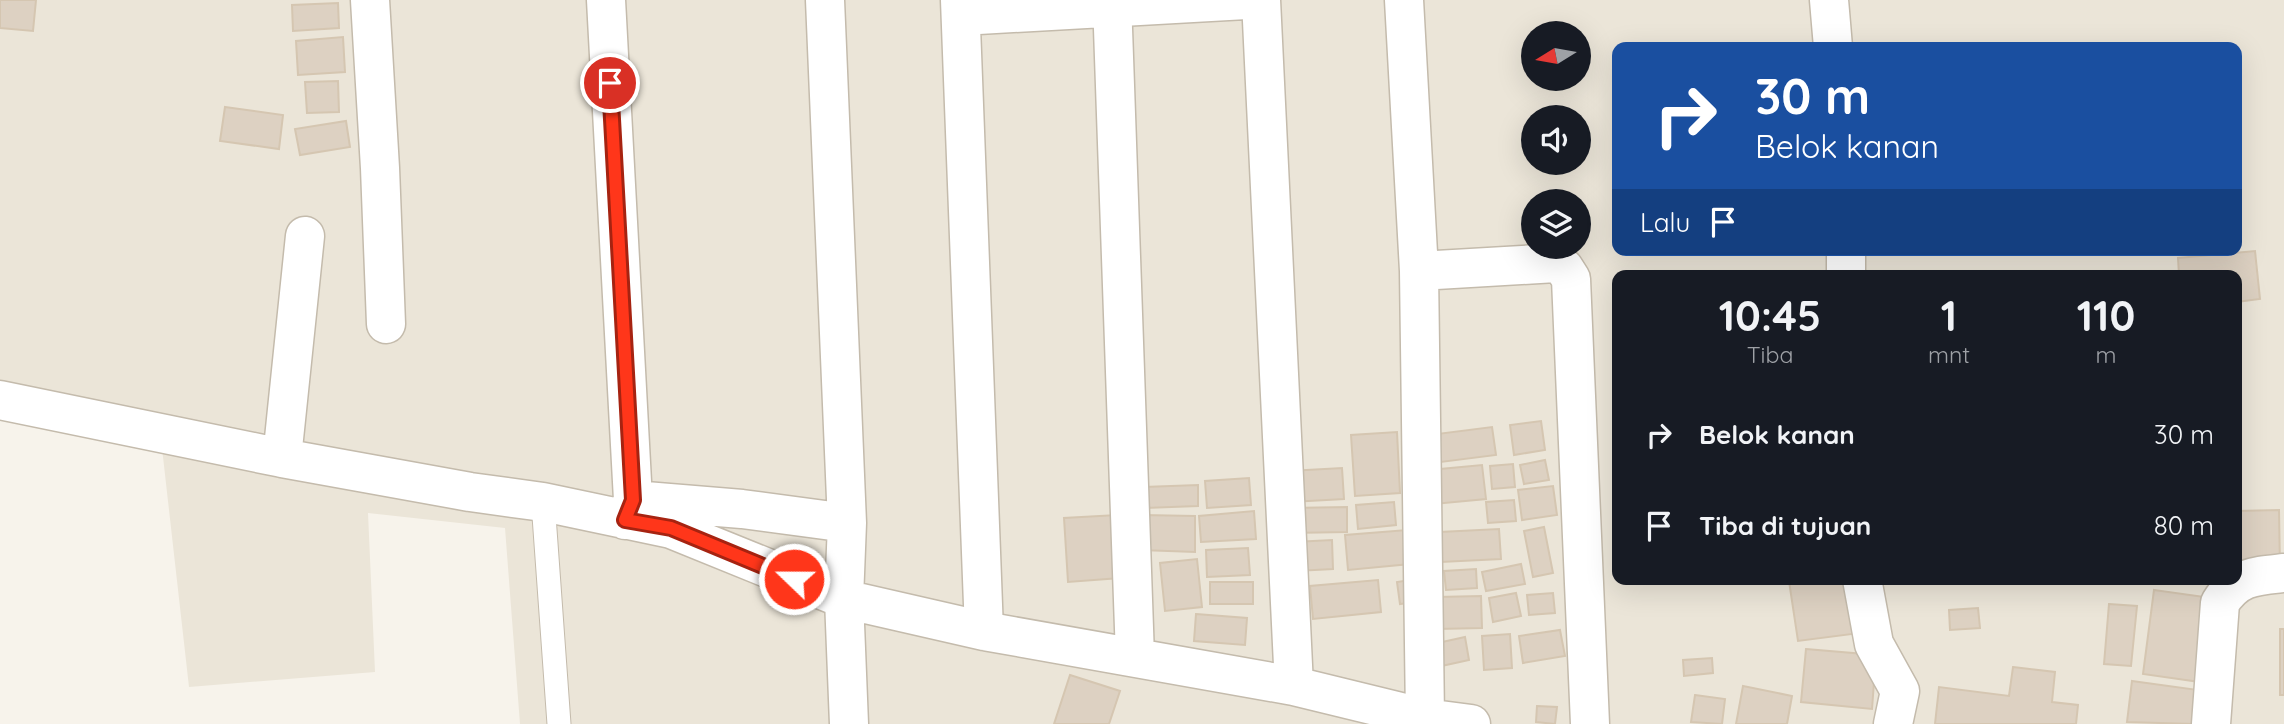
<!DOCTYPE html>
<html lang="id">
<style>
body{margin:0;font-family:Quicksand,sans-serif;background:#242831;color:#f1f3f6;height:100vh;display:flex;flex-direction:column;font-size:26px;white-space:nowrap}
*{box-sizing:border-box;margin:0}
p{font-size:23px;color:#9ea1a6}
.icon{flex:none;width:38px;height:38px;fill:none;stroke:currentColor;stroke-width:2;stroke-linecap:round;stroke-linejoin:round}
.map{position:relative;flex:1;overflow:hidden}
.drawer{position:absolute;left:1612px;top:270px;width:630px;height:315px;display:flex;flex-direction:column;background:#171b24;border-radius:14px;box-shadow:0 7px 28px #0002}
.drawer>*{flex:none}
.hud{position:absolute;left:1612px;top:42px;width:630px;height:214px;border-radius:14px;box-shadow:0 7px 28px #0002;background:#1a4fa0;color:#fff;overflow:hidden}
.needle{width:46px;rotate:259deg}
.fabs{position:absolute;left:1521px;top:21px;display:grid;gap:14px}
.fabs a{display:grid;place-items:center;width:70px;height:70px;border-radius:50%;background:#171b24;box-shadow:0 7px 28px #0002;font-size:35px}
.pin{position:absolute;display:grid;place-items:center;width:60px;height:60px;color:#fff;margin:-30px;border:4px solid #fff;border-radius:50%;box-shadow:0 2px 7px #0007}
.me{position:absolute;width:77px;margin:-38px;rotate:292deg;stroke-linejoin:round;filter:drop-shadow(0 0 5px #0008)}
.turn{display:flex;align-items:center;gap:24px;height:147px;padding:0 28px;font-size:32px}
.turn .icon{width:91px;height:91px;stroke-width:2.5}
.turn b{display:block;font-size:49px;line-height:60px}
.then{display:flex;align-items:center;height:66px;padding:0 28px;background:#0003;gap:14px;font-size:26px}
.eta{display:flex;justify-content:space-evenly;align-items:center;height:119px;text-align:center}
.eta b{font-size:42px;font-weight:800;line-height:49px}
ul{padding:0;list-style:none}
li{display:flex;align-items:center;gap:21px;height:91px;padding:0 28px}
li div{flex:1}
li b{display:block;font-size:26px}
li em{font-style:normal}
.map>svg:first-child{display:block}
.residential{fill:#ebe5d8;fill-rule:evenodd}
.building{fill:#ddd1c2;stroke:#d5c6b1;stroke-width:2}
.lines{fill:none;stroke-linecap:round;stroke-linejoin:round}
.service-casing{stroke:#c4bbac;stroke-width:25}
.minor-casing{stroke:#c4bbac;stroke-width:41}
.service{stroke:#fff;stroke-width:23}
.minor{stroke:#fff;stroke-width:38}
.route-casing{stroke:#a62311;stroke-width:18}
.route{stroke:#ff361a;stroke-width:12}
</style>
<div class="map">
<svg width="2284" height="724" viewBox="0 0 2284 724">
<rect width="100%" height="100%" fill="#f7f3eb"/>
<path class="residential" d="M0,0H2284V724H520L505,528L368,513L375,672L189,687L162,448L0,417ZM1533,33H1578V79H1533ZM1617,47H2236V250H1617ZM1533,117H1578V163H1533ZM1533,201H1578V247H1533ZM1617,275H2236V579H1617Z"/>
<path class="building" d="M0,0H36L33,31L0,28Z
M338,3L339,28L293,31L292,5Z
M343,37L345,72L298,75L296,41Z
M338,81L339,112L307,113L305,82Z
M225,107L283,115L279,149L220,141Z
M346,121L350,147L300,155L295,129Z
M2255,251L2260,299L2236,302V275H2179L2178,258Z
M1541,421L1545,450L1514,455L1510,425Z
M1492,427L1496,455L1433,463L1429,435Z
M1397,432L1400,493L1355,496L1351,435Z
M1545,460L1549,480L1524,484L1520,465Z
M1513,464L1515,487L1492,489L1490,466Z
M1482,465L1486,499L1434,504L1430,470Z
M1342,468L1344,499L1291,502L1289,471Z
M1249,478L1251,505L1207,508L1205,481Z
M1198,485V506L1145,508L1144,487Z
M1553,486L1557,515L1522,520L1518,490Z
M1514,500L1516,521L1488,523L1486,502Z
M1394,502L1396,525L1358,529L1356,505Z
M1347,507V532L1290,533V508Z
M2279,510L2280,569H2236V511Z
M1254,511L1256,539L1201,542L1199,516Z
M1117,515L1120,578L1068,582L1064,518Z
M1142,515L1195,516V552L1141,550Z
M1544,527L1553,573L1533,577L1524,531Z
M1499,529L1501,559L1441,562L1440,532Z
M1407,530L1410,564L1348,570L1345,535Z
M1332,540L1333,569L1296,571L1294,542Z
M1248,548L1250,575L1207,577L1206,550Z
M1197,559L1202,607L1165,611L1160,563Z
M1521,564L1525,584L1486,591L1482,572Z
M1476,569L1477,588L1446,590L1444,571Z
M1804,579H1852L1860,633L1798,641L1789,581Z
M1378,580L1381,612L1313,619L1310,586Z
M1411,580L1414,602L1400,604L1397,582Z
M1210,582H1253V604H1210Z
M2154,590L2219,599L2207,683L2143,674Z
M1516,593L1521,616L1493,622L1489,598Z
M1553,593L1555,613L1529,615L1527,595Z
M1481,596L1482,628L1437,629V597Z
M2109,604L2137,606L2131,666L2104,664Z
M1978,608L1980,628L1950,630L1949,610Z
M1196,614L1247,618L1245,645L1194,641Z
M2280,629H2284V695H2280Z
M1560,630L1565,656L1523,663L1519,636Z
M1510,634L1512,668L1484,670L1482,636Z
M1465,637L1469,660L1437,667L1433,644Z
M1806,649L1876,655L1872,709L1801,702Z
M1712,658L1713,673L1684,676L1683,660Z
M2013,667L2055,672L2052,702L2078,705L2076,724H1935L1939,687L2009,696Z
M1070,675L1120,691L1109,724H1054Z
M2132,681L2198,690L2194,724L2127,722Z
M1743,686L1792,696L1787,724H1736Z
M1695,695L1725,699L1722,724L1691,722Z
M1537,706L1557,707L1555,724L1536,722Z"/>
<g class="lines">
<defs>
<path id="service" d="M543,502L559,724"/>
<path id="minor" d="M370,0L380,168L386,324
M606,0L633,500L625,520
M825,0L847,523L844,599L849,724
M960,0L984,631
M1112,0L1135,657
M1261,0L1294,686
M1404,0L1419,271L1425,718
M1829,0L1833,47
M961,16L1246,0
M1846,250V275
M1419,271L1556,263L1564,268L1571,279L1590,724
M0,400L282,458L470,492L543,502L671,529L844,599L984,631L1294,686L1425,718L1471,724
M282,458L305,236
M633,500L742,509L847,523
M1862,579L1874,644L1900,691L1893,724
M2211,724L2220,603C2237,576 2255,576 2284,573"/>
</defs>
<use href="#service" class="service-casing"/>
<use href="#minor" class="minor-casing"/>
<use href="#service" class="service"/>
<use href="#minor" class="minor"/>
</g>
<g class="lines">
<defs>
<path id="route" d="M610,83L633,500L625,520L671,528L794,579"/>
</defs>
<use href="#route" class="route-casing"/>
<use href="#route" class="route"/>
</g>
</svg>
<div class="fabs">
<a><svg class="needle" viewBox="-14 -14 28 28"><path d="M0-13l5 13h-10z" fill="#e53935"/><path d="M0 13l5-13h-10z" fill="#9ea1a6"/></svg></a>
<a><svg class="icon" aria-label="sound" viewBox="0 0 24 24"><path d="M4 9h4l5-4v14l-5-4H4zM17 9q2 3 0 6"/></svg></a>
<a><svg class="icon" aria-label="layers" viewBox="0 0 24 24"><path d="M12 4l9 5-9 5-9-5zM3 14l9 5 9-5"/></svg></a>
</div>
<div class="pin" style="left:610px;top:83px;background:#d93025"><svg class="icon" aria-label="arrive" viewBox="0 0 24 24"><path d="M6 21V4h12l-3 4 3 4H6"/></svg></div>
<svg class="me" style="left:794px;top:579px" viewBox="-20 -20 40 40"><circle r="17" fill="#ff361a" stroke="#fff" stroke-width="3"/><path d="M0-11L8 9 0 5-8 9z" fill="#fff"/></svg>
<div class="hud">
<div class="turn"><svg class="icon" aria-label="right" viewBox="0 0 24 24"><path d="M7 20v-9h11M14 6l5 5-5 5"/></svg><div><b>30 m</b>Belok kanan</div></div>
<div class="then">Lalu<svg class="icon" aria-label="arrive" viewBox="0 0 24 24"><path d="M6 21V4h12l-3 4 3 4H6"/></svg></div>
</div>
<section class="drawer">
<div class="eta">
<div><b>10:45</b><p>Tiba</p></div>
<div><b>1</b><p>mnt</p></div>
<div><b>110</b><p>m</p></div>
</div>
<ul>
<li><svg class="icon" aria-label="right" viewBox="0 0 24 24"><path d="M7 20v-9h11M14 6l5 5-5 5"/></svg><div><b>Belok kanan</b></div><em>30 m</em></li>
<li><svg class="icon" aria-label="arrive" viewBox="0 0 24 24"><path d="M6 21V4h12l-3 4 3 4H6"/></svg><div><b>Tiba di tujuan</b></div><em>80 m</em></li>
</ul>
</section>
</div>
